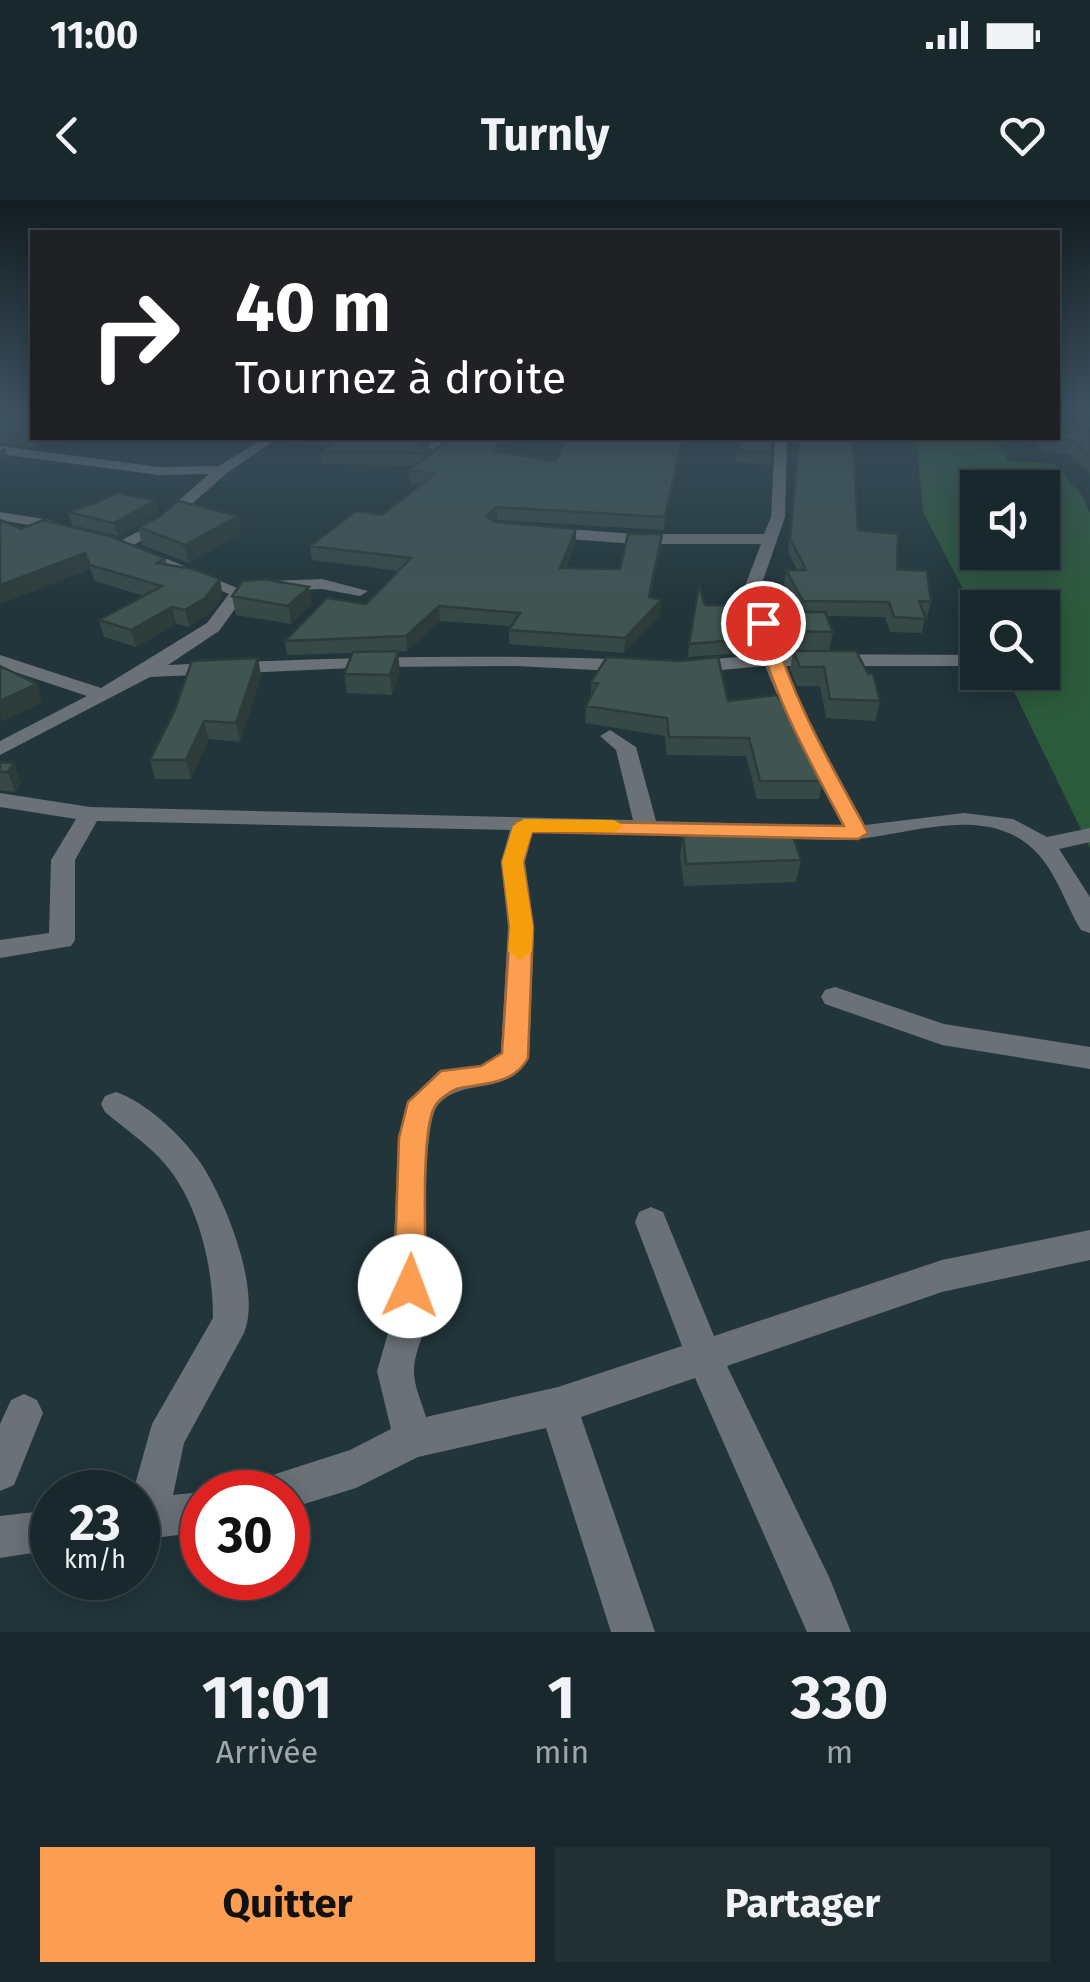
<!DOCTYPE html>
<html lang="fr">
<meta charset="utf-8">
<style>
body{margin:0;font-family:"Fira Sans",sans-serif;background:#223034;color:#f1f3f6;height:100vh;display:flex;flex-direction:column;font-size:38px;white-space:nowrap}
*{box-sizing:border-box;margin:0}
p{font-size:32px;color:#9fa6a9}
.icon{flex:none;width:55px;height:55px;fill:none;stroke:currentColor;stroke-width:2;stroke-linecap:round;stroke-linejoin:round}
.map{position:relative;height:1432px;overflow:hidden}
.sheet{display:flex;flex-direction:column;background:#19282c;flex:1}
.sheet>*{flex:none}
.guide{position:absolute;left:30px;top:30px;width:1030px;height:210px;border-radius:0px;box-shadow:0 5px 25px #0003,0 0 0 2px #374448;background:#202124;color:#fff;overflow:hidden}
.buttons{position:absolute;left:960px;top:270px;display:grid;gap:20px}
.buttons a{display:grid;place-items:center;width:100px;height:100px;border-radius:0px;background:#19282c;box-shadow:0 5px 25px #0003,0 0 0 2px #374448;font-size:50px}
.speed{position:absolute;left:30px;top:1270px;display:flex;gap:20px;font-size:50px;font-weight:700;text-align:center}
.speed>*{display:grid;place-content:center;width:130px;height:130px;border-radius:50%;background:#19282c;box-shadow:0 5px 25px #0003,0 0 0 2px #374448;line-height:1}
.speed small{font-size:25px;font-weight:400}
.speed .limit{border:15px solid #d22;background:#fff;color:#111}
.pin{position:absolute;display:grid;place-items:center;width:85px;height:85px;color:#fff;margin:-42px;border:5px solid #fff;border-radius:50%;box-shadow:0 2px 10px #0007}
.me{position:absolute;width:110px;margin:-55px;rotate:2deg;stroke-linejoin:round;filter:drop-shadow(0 0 8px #0008)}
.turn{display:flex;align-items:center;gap:35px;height:210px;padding:0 40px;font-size:45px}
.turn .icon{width:130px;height:130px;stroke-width:2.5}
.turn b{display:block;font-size:70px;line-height:85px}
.eta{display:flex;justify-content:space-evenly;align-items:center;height:170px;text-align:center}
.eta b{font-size:60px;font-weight:700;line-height:70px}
.action{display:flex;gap:20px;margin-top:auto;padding:20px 40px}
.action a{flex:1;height:115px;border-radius:0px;background:#fb9e51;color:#111;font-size:40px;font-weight:700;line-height:115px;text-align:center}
.action a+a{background:#223034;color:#f1f3f6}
.status{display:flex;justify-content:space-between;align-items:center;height:70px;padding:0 50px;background:#19282c;direction:ltr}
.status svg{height:28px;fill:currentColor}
header{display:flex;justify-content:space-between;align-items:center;height:130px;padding:0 40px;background:#19282c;font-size:45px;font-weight:700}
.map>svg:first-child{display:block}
.green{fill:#2c5b3b;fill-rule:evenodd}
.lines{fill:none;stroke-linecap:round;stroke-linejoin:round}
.minor{fill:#6a7177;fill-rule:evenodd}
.wall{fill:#374947}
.shaded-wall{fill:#2d3c39}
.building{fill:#405552;stroke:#2d3c39;stroke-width:2.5}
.route{fill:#fb9e51;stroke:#a36735;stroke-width:2.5}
.slow{fill:#f59e0b}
</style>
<div class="status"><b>11:00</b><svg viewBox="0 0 49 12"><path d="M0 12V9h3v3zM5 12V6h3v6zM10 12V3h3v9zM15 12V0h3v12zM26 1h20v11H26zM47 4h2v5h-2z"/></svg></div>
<header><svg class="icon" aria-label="back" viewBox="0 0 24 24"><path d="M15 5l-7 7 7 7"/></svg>Turnly<svg class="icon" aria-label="heart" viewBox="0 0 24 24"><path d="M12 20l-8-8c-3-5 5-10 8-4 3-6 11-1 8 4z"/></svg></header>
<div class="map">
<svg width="1090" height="1432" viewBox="0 0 1090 1432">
<rect width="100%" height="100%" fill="#21353a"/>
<path class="green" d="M916,238H996L1008,261L1054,264L1083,297L1090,313V648L1005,473L1042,472V408H978L977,416L923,312ZM978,288H1042V352H978Z"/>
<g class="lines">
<path class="minor" d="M1090,233V241L994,242L988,238Z
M264,238H278L227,273L161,331L133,345L247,392L219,431L168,465C324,458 478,453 634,460L643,466L634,472L516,466L375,467L150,477L0,555V541L87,496L0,467V455L101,488L207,423L229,394L112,345L151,325L209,274L159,275L0,254V246L159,267L219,266Z
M431,238H443L439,256L432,260L425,256Z
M775,238H787L785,317L761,386L780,454L978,455V465L974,466H784L807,519L865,625L964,613L1013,619L1047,637L1090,628V642L1059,649L1090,697V733L1081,730C1060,695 1052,653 1011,634C959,610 892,640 838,640C736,639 634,634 533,631L525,662L534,727L529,858C508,898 463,876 438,905C420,927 427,1076 427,1112C427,1132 413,1152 414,1172C414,1186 422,1203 426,1217L558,1187L682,1146L635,1022L639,1012L651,1007L663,1012L714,1136L942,1060L1090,1030V1060L942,1092L727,1166L830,1379L851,1432H807L695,1178L581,1217L655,1432H611L546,1228L418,1257L356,1288L288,1309V1292H257L263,1278L350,1250L391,1229L377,1171L391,1123L398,938L407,902L440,870L481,866L501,853L508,727L501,662L510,630L97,621L75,660V740L71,746L0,758V740L49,733L51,660L76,619L0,607V593L90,607L633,620L616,550L600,536L610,530L636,547L656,621L843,626L787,519L765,466L689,473L680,467L689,461L762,455L745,386L761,344H635L542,337L534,332L542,327L635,334H764L771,317Z
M0,312L50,320L75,334L67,339L41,327L0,320Z
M322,379L368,391L360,396L322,389L268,391L260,386L268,381Z
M835,787L944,824L1090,847V869L942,845L825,804L821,797L825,790Z
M116,892C146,902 182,936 200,962C225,999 262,1090 244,1133L184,1243L173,1295L202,1292H204L202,1332L138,1340V1292H133L152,1224L213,1118C213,1066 199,1004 165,964C148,944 125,929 105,912L101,904L105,896Z
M24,1194L37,1200L43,1213L14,1285L0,1291V1224L11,1200Z
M52,1310V1350L0,1358V1316Z"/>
</g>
<path class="wall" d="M0,209L32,238H53L34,247L0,243Z
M1076,209H1090V230L1058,231V212L1085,214Z
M1090,232V273L1069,253H1044L1038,245L1041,238H1058Z
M289,238H428L425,247L433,251L442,245L444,238H513L502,252L556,261L598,241L683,238L664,330L497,320L495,322L576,329V343L566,368L620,369L661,348L650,397L661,400L660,415L624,453L509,444V430L511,426L440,421L407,451L392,452L400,471L392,495L347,493L344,474L353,453L287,455L285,441L366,404L399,371L312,360L310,346L382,315L421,284L410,283L409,270L416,265L322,264L320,252L327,246L290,243Z
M797,250L858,330L931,402L927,417L925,416L922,433L890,432L885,417L826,416L833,432L829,450H783L777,431L780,412H798L784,384L786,370H797L788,352Z
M737,251L771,253L770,265L735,262Z
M156,300L159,313L118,336L72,325L68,312Z
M0,320L21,329L165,358L167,364L223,396L209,414L189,427L176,424L136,447L104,437L99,420L144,396L95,381L90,369L0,404Z
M138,327L241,333L189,363L142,345Z
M309,387L311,405L291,424L236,415L232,396Z
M705,405L747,418L759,438L757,452L688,457L689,444Z
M793,451H856L880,501L875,521L826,518L820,486H797L790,470Z
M258,458L261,476L240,542L209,539L191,579H155L150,560Z
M591,482L728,501L809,555L823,581L819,599H757L746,556L667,555L665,536L585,523L586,506L591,497Z
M0,562L14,563L21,583L15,592L0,590Z
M683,635L801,660L796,682L684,686L680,656Z"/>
<path class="shaded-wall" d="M32,235V238H53L34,247L31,236Z
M423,238H428L423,253L421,245Z
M504,238H513L494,263V251Z
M682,238L683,240L664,330L665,317Z
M5,248L9,259L0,263V250Z
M156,300L159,313L118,336L114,323Z
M497,307V320L486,329V316Z
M238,316L241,333L189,363L185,345Z
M576,329V343L560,382V368Z
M662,334L661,348L648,411L649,397Z
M85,353L90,369L0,404V385Z
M220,379L223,396L209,414L189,427L185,410Z
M309,387L311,405L291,424L288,406Z
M661,400L660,415L624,453L625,438Z
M439,406L440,421L407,451L406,436Z
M172,407L176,424L136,447L131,430Z
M398,451L400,471L392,495L390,475Z
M258,458L261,476L240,542L236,523Z
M37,484L43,502L2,522L0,515V501Z
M204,521L209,539L191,579L186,560Z
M14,563L21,583L15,592L8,572Z"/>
<path class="building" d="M0,209H32V235L0,233Z
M1058,212L1090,215V218L1058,219Z
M1058,232H1090V256L1073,240H1048L1046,238H1058Z
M336,238H423L421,245L433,251L442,245L444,238H504L494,251L556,261L567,239L598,241L599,238H682L665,317L497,307L486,316L496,322L576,329L560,368L620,369L628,334H662L649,397L661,400L625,438L509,430L520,413L439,406L406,436L285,441L327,398L366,404L411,358L310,346L356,311L382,315L435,274L409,270L432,253L320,252Z
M744,238H772L771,253L737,251Z
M799,238H853L858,330L898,334L897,369L927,371L931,402L919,401L926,419L894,417L889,402L803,401L786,370H806L790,338Z
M117,293L156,300L114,323L68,312L95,303Z
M178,301L238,316L185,345L138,327L159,317Z
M0,320L21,329L43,320L109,336L165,358L157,363L193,369L220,379L205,398L185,410L172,407L131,430L99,420L162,386L90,365L85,353L0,385Z
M263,379L309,387L288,406L232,396L243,381Z
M699,386L705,405L746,406L747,418H754L759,438L689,444Z
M780,412H825L833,432L786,431Z
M398,451L390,475L344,474L353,452Z
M793,451H856L868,474H873L880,501L830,499L824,467H800Z
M607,457L680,461L718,457L728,501L777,495L796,522L809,555H814L823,581H760L749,538L669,537L667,518L586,506L598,483L591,482Z
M258,458L236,523L204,521L186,560H150L174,512L192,461Z
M0,466L37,484L0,501Z
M0,562L14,563L8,572H0Z
M683,635L793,636L801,660L686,664Z"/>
<linearGradient id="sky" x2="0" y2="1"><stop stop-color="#121d20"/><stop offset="0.51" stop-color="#3d5160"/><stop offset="1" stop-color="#3d5160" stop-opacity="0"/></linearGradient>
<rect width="1090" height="410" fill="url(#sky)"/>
<path class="route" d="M763,419L771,423C792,499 831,565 868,633L858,639L532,632L523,662L533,727L528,858C514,884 485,883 460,888C453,889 439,899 435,906C420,929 426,1052 426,1086L421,1097L410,1101L399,1097L394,1086L399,938L408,902L441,871L481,866L502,853L510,727L502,662L516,621L844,626C809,560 773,496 755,423Z"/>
<path class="slow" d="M524,619L614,620L624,626L614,632H532L523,662L533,727L532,751L520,760L508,751L510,727L502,662L513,626Z"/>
</svg>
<div class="buttons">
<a><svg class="icon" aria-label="sound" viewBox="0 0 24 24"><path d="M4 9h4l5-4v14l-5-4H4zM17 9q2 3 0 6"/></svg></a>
<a><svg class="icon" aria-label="search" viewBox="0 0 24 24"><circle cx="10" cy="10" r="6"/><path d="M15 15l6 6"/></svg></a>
</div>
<div class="speed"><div>23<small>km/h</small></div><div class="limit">30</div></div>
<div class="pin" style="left:763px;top:423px;background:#d93025"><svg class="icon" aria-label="arrive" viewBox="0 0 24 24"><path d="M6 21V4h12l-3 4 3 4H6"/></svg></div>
<svg class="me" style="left:410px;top:1086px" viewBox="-20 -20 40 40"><circle r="19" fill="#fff"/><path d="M0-13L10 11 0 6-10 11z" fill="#fb9e51"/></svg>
<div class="guide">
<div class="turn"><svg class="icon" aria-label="right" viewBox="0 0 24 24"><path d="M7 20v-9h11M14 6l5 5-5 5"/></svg><div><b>40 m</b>Tournez à droite</div></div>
</div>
</div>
<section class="sheet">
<div class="eta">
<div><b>11:01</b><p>Arrivée</p></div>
<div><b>1</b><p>min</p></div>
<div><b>330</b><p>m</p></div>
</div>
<div class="action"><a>Quitter</a><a>Partager</a></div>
</section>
